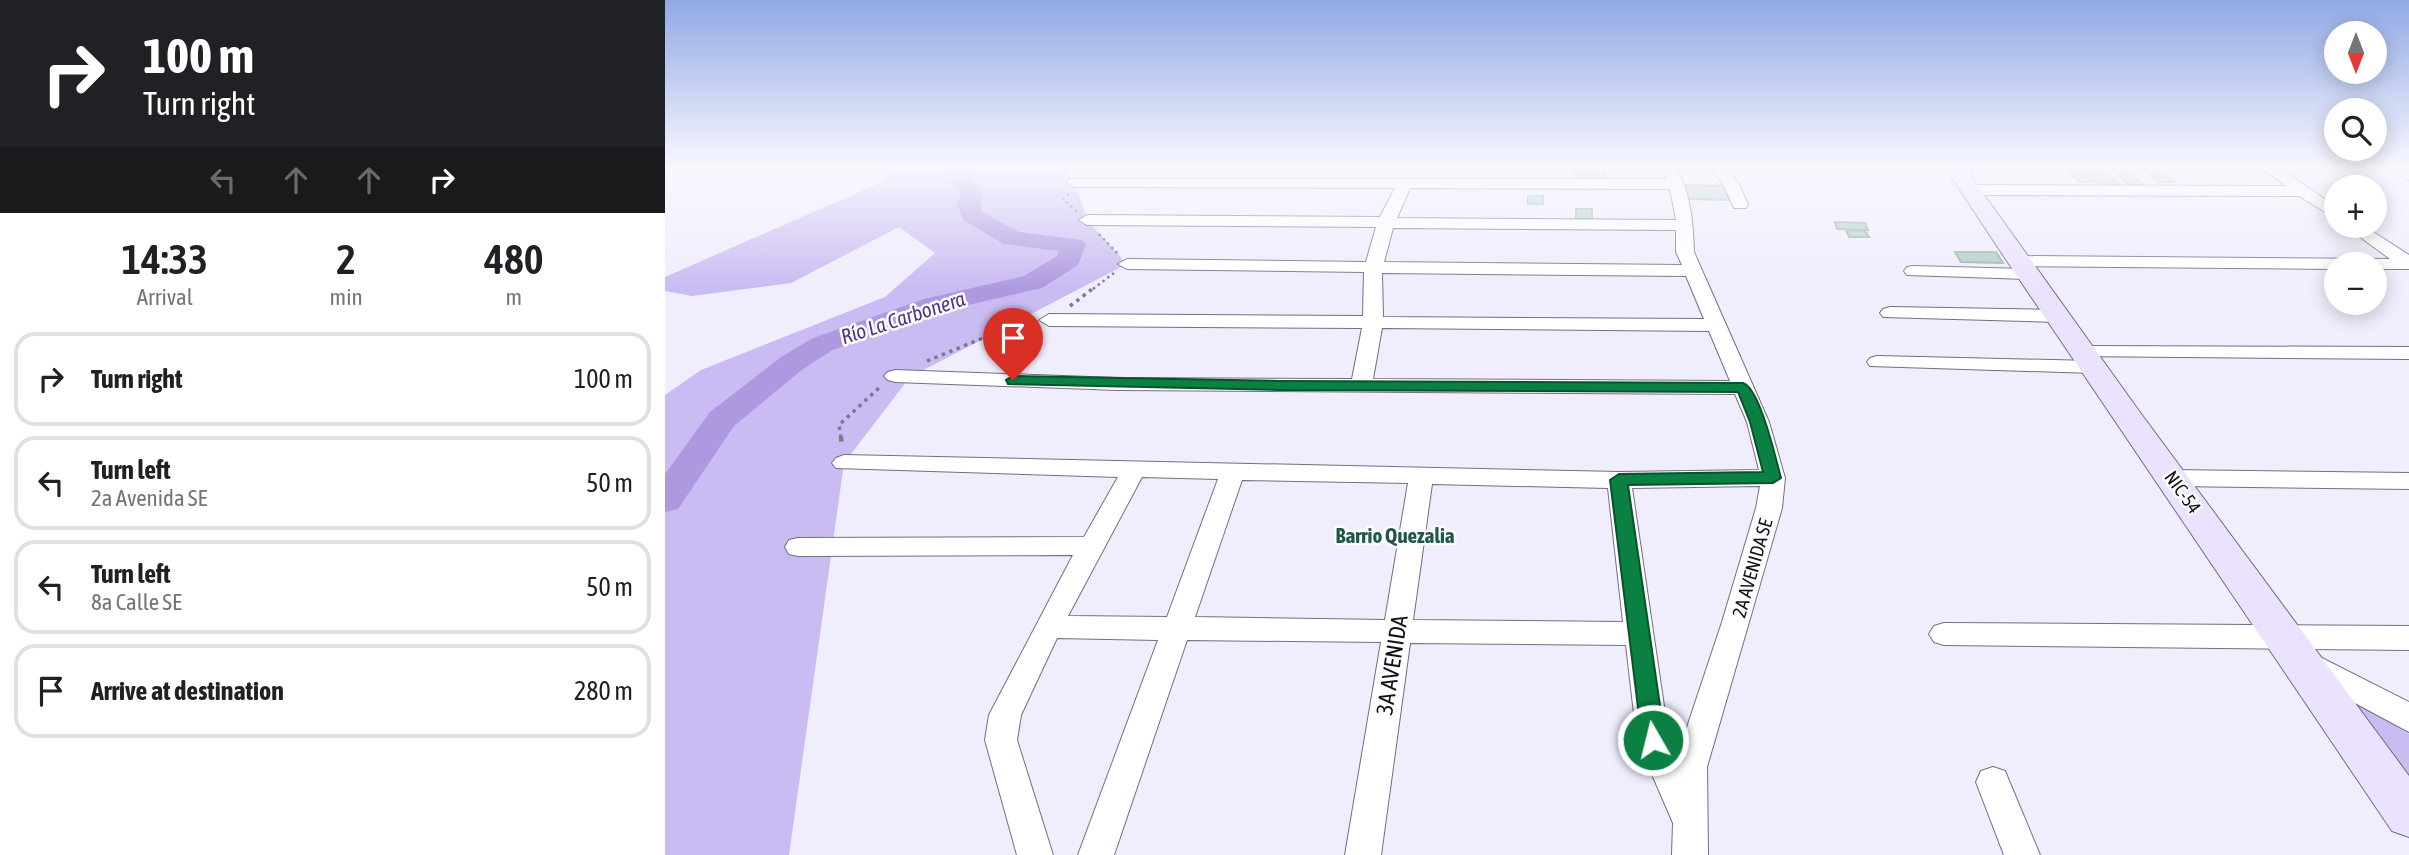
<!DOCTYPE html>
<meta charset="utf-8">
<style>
body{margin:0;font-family:"Asap Condensed",sans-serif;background:#f2f2f2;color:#202124;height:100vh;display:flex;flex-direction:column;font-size:26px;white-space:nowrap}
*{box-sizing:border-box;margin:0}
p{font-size:23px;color:#757577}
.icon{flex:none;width:38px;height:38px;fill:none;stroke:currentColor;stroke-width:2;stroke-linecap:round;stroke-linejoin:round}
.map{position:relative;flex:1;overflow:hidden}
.drawer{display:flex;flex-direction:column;background:#fff;width:665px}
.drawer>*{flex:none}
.hud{background:#202124;color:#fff;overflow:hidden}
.needle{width:46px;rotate:180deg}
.fabs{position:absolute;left:1659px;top:21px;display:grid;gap:14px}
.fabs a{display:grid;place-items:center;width:63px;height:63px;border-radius:50%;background:#fff;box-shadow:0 4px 18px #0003;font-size:35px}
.pin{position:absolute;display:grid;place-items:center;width:60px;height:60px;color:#fff;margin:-72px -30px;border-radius:50% 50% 50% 0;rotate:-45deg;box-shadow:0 0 7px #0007}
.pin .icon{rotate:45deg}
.me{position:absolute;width:77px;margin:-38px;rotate:352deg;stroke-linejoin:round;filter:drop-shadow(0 0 5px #0008)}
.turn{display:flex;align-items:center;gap:24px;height:147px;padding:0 28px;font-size:32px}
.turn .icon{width:91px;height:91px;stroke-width:2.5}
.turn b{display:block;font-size:49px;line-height:60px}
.lanes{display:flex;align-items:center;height:66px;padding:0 28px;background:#0003;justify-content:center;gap:35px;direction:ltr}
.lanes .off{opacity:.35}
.eta{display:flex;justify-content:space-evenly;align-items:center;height:119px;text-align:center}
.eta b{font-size:42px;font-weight:600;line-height:49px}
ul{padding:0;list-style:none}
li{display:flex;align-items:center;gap:21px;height:94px;margin:0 14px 10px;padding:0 14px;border:4px solid #e0e0e0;border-radius:21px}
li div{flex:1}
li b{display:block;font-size:26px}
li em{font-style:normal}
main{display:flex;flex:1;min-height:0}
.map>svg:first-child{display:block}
.green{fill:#cabbf2}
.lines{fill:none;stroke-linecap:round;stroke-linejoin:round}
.river{fill:#ae99e0;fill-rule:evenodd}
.building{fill:#b1cec5;stroke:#98b5ac;stroke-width:2}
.minor-casing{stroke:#746e83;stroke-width:2}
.secondary-casing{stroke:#746e83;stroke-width:2}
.path-far2{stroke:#7c7a85;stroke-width:2.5;stroke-dasharray:2.5 3.5;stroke-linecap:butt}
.path-far1{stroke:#7c7a85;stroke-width:3.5;stroke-dasharray:3.5 4.5;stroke-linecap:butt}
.path{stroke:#7c7a85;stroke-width:4.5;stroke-dasharray:4.5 6;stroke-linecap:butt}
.minor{fill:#fff;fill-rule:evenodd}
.secondary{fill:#ebe2ff;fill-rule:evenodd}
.route{fill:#0b8043;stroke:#07532c;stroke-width:2}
.labels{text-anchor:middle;stroke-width:5;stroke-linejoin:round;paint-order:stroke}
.street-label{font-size:19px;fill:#110f17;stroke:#fdfdfd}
.water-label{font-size:21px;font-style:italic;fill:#533486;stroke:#fdfdfd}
.neighbourhood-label{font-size:21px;font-weight:bold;fill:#21564a;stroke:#fdfdfd}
.near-street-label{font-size:23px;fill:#110f17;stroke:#fdfdfd}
</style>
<main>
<section class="drawer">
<div class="hud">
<div class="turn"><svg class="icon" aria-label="right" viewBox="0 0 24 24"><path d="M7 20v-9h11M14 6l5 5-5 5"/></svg><div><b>100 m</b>Turn right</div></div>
<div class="lanes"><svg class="icon off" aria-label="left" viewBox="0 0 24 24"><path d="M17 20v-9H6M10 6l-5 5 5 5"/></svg><svg class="icon off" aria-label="ahead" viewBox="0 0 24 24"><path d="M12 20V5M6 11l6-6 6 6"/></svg><svg class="icon off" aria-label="ahead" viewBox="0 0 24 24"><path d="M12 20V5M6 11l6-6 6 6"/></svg><svg class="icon" aria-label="right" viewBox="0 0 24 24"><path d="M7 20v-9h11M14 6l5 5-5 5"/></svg></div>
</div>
<div class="eta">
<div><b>14:33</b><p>Arrival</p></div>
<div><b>2</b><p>min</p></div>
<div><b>480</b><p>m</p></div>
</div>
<ul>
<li><svg class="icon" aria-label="right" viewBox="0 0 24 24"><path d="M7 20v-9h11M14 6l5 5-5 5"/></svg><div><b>Turn right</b></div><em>100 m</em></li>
<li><svg class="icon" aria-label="left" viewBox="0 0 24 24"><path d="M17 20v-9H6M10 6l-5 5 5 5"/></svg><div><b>Turn left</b><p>2a Avenida SE</p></div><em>50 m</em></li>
<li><svg class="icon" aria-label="left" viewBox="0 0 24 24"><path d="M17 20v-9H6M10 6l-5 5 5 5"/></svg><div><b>Turn left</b><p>8a Calle SE</p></div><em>50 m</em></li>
<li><svg class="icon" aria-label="arrive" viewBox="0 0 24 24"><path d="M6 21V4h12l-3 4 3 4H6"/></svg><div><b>Arrive at destination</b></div><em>280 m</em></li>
</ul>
</section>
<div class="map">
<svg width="1744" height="855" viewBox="0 0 1744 855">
<rect width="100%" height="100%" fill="#f0edfc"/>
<path class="green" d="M226,168H401L410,182L422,220L462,264L245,377L179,463L124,855H0V395L36,370L220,297L270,253L234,227L126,283L27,296L0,291V277L219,181Z
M1679,693L1744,734V783Z"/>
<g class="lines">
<path class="river" d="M287,168H309L306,176L318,194L316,203L317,212L354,232L417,240L421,245L413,265L377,288L278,311L168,350L138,369L69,426L13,509L0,512V474L45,412L116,357L148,338L259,299L359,276L392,256L394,251L339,244L298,220L292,203L296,194L284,176Z"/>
</g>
<path class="building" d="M1400,168H1414L1427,182H1413Z
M1415,168L1438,169L1454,184L1431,183Z
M1477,168H1492L1509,182H1493Z
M909,170H939V182L909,181Z
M1448,170H1461L1477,184H1463Z
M1020,185L1060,186L1064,200L1023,199Z
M863,196H878V204H863Z
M911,209H927V223H911Z
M1170,222L1200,223L1203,230L1172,229Z
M1181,230L1200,231L1204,237H1184Z
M1290,252H1331L1338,263L1296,262Z"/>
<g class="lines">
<defs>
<path id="minor" d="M996,168H1011C1026,195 1028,221 1029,252L1104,422L1120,478L1117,508L1042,767L1043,855H1007L1008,823L972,740L961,645L745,643L716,855H680L716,642L522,640L449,855H413L493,640L392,638L356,715L352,740L388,855H352L320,740L324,715L408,555L133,556L124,554L120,547L124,540L133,538L419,537L453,477L171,468L167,463L171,458L179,455L954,472L1094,470L1082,422L1070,394L452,390L230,382L223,380L219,376L223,372L230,370L452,378L687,379L697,328L384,326L374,320L384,314L698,316L699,272L462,269L453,264L462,259L701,262L711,227L422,225L414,220L422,215L715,217L730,188L410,187L405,185L402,182L405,179H1002ZM745,188L1005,189L1011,220L732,218ZM728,228L1011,230V252L1017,265L719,262ZM717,273L1021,276L1039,319L718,317ZM717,328L1044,331L1065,381L708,379ZM477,477L553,479L502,617L403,616ZM577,480L743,483L720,620L530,617ZM767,484L943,488L958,622L748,620ZM1095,486L1091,508L1057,622L1012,757L1004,740L967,488Z
M1047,168H1062L1075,186L1083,205L1081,208H1069L1059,186Z
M1597,168H1615L1671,207V219L1634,196L1306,195L1298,190L1306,185L1621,186Z
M1725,168L1744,169V180Z
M1680,226H1699L1744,255V269H1710V264H1671V269L1353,266L1344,261L1353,256L1725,259Z
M1248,266L1362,269L1371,274L1362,279L1242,275L1239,271L1242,267Z
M1225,307L1392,310L1402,316L1392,322L1218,317L1215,313L1218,309Z
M1417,346L1744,347V359L1410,356L1407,352L1410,348Z
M1212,356L1428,361L1435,363L1438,367L1435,371L1428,373L1205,366L1202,362L1205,358Z
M1507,470L1744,473V489L1507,486L1498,484L1495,478L1498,472Z
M1279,623L1744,626V650L1279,645L1269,642L1264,634L1269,626Z
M1645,652L1744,702V732L1634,673L1630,664L1634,655Z
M1328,767L1340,771L1375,855H1339L1311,782L1316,771Z"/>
<path id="secondary" d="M1285,168H1305L1307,178L1474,411L1744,776V837L1727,831L1340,258L1287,178Z"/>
</defs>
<use href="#minor" class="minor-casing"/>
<use href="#secondary" class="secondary-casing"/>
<path class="path-far2" d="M404,194L398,199L412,212
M434,234L453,254
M428,289L449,273"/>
<path class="path-far1" d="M405,306L430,287
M262,361L340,329L367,324
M176,438L174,425L216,386"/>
<path class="path" d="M176,437L177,447"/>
<use href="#minor" class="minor"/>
<use href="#secondary" class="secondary"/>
</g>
<linearGradient id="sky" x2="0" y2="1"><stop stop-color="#91a9e5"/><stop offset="0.58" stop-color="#f8f7fe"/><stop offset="1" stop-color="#f8f7fe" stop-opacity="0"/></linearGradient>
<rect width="1744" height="288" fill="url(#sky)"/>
<path class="route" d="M348,376L614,381L1078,383C1095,388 1111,460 1116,478L1108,483L963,485L1000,740L996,747L988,749L980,747L977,740L945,480L954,474L1098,472L1085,422L1073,392L614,390L343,384L341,380Z"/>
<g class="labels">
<g class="street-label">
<text transform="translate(1518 492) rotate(54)" y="7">NIC-54</text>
<text transform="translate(1087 568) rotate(-74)" y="7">2A AVENIDA SE</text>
</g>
<g class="water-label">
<text transform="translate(238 318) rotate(-18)" y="7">Río La Carbonera</text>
</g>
<g class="neighbourhood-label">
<text x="730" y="543">Barrio Quezalia</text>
</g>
<g class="near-street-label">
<text transform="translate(727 665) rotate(-81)" y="8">3A AVENIDA</text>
</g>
</g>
</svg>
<div class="fabs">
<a><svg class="needle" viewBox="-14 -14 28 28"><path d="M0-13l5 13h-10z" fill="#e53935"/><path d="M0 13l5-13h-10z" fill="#757577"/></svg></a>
<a><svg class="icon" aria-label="search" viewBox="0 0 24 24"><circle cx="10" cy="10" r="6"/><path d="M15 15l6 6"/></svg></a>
<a>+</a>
<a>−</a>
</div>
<div class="pin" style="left:348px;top:380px;background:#d93025"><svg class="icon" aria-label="arrive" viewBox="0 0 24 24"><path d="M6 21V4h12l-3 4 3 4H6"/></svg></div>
<svg class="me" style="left:988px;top:740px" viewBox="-20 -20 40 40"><circle r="17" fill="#0b8043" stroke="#fff" stroke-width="3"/><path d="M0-11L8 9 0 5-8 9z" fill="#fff"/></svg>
</div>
</main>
